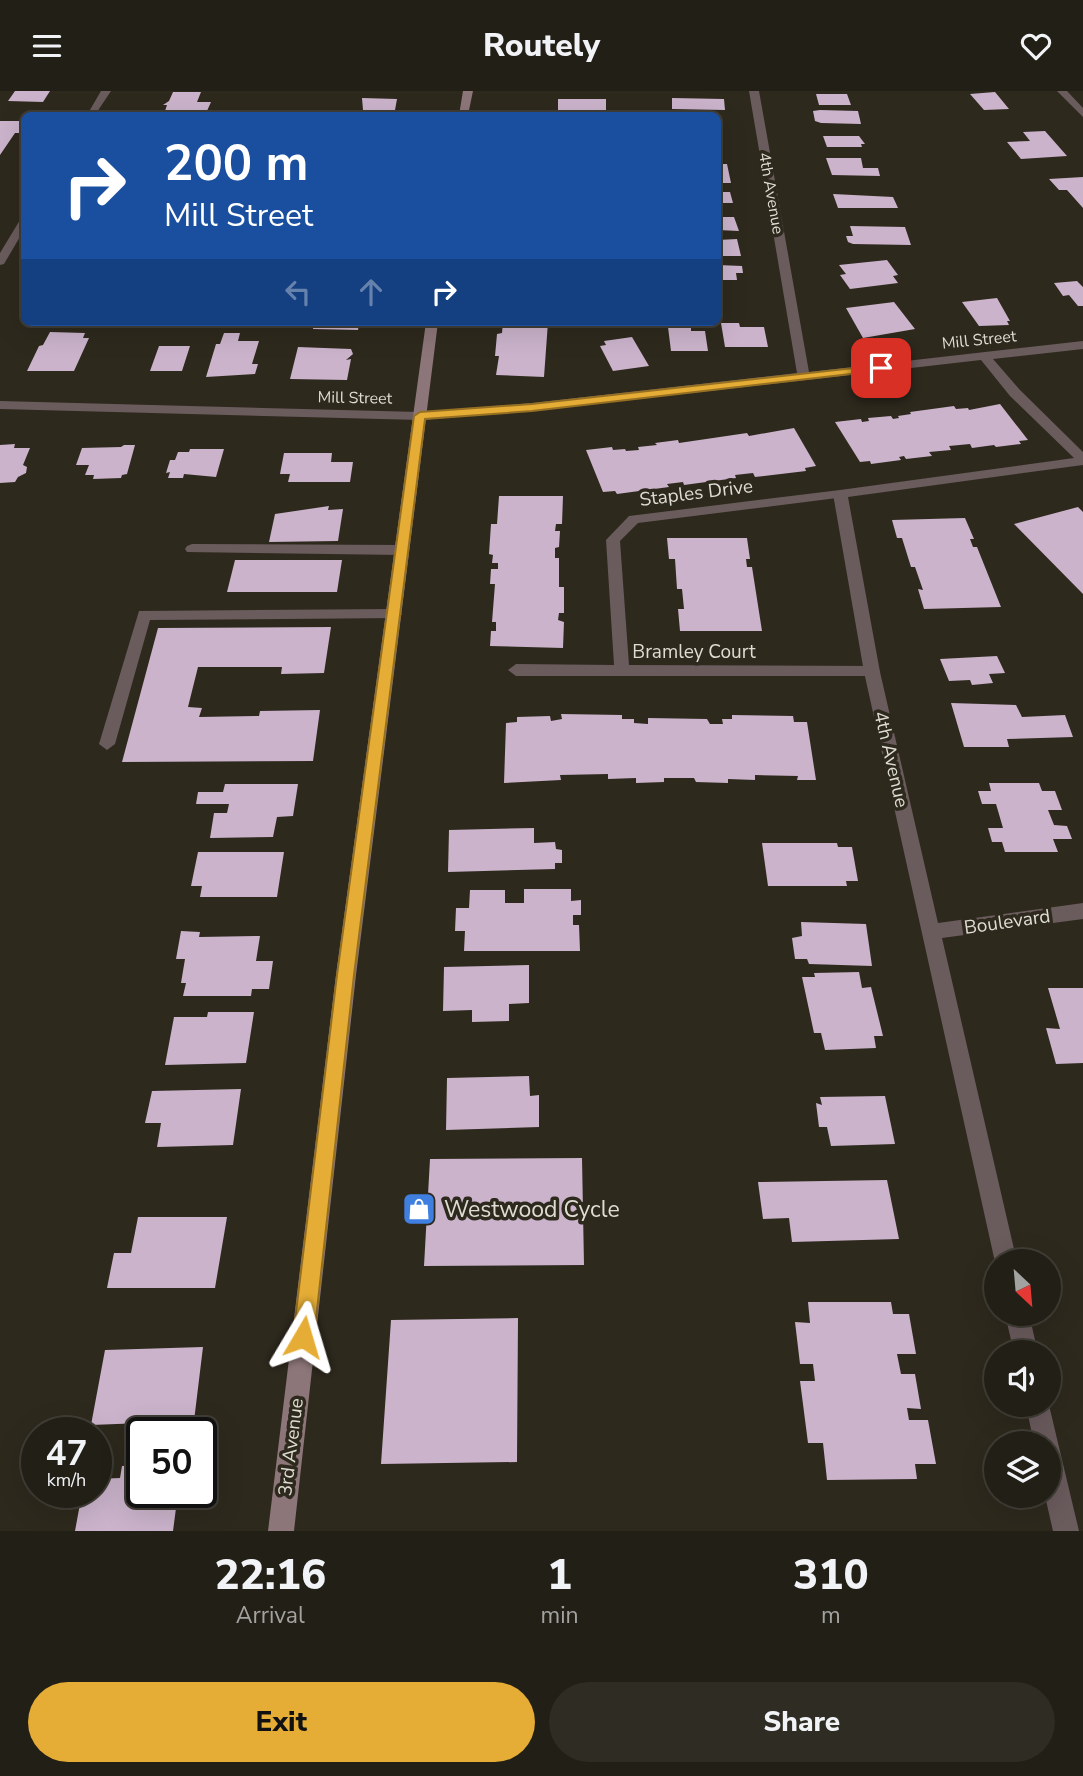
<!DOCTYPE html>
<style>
body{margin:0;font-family:"Nunito Sans",sans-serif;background:#2e2c23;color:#f1f3f6;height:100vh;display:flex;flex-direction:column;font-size:26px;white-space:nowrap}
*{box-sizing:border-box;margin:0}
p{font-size:23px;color:#a2a2a1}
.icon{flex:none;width:38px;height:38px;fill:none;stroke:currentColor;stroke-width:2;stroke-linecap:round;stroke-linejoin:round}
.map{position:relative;height:1440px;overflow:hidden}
.sheet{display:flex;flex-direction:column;background:#221f16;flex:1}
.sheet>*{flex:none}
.guide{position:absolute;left:21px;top:21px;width:700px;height:214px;border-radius:10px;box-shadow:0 7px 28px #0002,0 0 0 2px #3f3d35;background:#1a4fa0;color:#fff;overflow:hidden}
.needle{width:46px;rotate:154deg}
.buttons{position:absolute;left:984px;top:1158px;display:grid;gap:14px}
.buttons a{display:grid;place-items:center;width:77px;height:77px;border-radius:50%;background:#221f16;box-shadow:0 7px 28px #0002,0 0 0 2px #3f3d35;font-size:35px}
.speed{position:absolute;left:21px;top:1326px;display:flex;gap:14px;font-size:35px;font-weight:700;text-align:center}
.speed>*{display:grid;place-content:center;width:91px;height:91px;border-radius:50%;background:#221f16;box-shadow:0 7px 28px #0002,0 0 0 2px #3f3d35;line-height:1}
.speed small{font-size:18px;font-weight:400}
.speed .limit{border:4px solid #111;border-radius:10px;background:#fff;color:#111}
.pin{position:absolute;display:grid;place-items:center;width:60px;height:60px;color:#fff;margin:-30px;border-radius:14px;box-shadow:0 4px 10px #0006}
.me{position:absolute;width:77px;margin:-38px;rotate:7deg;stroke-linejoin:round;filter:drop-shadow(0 0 5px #0008)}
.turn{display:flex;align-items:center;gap:24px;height:147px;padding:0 28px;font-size:32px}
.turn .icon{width:91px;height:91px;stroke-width:2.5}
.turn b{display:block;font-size:49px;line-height:60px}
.lanes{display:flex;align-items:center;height:66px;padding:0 28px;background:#0003;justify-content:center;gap:35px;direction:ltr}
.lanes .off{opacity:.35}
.eta{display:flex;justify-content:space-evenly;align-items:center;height:119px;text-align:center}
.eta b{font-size:42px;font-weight:800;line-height:49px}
.button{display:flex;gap:14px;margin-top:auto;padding:14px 28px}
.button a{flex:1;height:80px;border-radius:42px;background:#e5ad35;color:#111;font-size:28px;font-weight:800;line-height:80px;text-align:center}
.button a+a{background:#2e2c23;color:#f1f3f6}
header{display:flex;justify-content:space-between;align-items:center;height:91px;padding:0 28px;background:#221f16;font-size:32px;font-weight:800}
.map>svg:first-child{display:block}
.building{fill:#cab3cb}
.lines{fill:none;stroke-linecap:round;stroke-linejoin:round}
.lane{fill:#6a5b5d;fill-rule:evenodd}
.street{fill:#6a5b5d;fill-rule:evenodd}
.secondary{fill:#8d7679;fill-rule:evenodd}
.route{fill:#e5ad35;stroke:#957022;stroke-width:2}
.labels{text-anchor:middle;stroke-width:7;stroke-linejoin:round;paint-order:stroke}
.far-street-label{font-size:16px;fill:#dfdcd4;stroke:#2e291d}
.street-label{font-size:19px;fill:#dfdcd4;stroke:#2e291d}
.near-poi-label{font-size:23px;fill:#dfdcd4;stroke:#2e291d;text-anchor:start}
</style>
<header><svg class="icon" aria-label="menu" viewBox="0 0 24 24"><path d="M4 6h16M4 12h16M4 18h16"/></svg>Routely<svg class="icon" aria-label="heart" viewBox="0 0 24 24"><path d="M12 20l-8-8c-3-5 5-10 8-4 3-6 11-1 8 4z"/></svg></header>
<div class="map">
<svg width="1083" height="1440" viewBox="0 0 1083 1440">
<rect width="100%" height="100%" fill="#2e291d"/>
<path class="building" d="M15,0H50L43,11L8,10Z
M173,1H201L197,11H211L207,20H165L167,14H163L169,10Z
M995,1L1009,18L984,19L970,3Z
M816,3H847L851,14H819Z
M362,7L397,8L395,19H363Z
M672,7L724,8L725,19L672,18Z
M558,8H606V19L558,21Z
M820,19L858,20L861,33L821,32L815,30L813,20Z
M0,30H24L21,42H15L0,64Z
M1045,40L1067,65L1021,68L1007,51L1030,50L1023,41Z
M823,45H859L865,53H861L862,56H827Z
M826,67H861L863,77H878L880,85L832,84Z
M718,73H727L731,92H718Z
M1083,86V117L1067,99H1059L1049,88Z
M718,101H730L733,112H718Z
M833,103L893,106L898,117H838Z
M718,126H734L739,140L718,139Z
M850,135L905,136L911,154L853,153L848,151L846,145H853Z
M737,148L741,165H718V149Z
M887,169L898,184L893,185L898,192L850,198L840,184L846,183L839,174Z
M718,174L742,175L743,182H736L737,189H718Z
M1077,190L1083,196V215H1078L1069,204L1063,205L1054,192Z
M997,207L1010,230H1007L1009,234L979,235L962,211Z
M894,211L915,238L863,247L846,217Z
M314,231H359L358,239L313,238Z
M503,231H548L544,286L496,284L499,265H495L497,243L502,242Z
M721,232H739L740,236H764L768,256H725Z
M668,236H691V240H705L708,260H671Z
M50,241L85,242L83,247H89L74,280H27L39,255L43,254Z
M224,242H240L238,250H259L252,273H258L255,283L206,286L216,253H220Z
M632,246L649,275L613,280L600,255L606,254L604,250Z
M159,255H190L182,280H150Z
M298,256L351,258L353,263L346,269L351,268L347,289L290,288Z
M1000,313L1028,349L1019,350L1021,353L996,356L994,354L972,357L970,353L949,355L951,359L929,361L932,365L906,368L904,365L899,366L901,369L871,373L870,370L860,371L835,331L861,328L862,331L869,330L868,327L891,325L893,328L899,327L898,325L911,323L910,321L954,315L956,318L968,317L969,319Z
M794,337L816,375L805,377L806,380L755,386L753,382L735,384L736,387L684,394L683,391L667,393L669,396L617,403L615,400L603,401L586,359L612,356L613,359L625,358L626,360L639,359L638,356L657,354L655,352L678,349L679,352L747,342L749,345Z
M15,353L14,357H30L23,374L27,376L26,382L18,386L15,391L0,392V354Z
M124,354H135L127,383L122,384L121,387L93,388L94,384H85L89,374H76L82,357L121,356Z
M190,358H224L216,386L184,383L183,387H168L170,381L166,382L170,369H175L178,361H189Z
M284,362H332L331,371H353L350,391H288L290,383H280Z
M499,405H563L562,433H556L555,440H560L559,456L555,457V467H559V496H564V522H559L558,529L564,531L563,557L490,555L491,540H496V531H492L495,493H490L491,478H498V472H492L493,464L489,463L491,433H497Z
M329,415L328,419L343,418L338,450L269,451L275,423Z
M1078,416L1083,421V503L1014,433Z
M965,427L974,448H970L973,456H977L1001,516L924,518L918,498L923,499L915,476H911L902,447H897L892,429Z
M667,447H747L750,468H746L747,476H752L762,540H680L678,518H684L682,498H677L675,468H669Z
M235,469H342L337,501H227Z
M331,536L324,582L281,583L282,576H198L188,616L202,617L199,626L259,625L260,620L320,619L313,670L122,671L158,537Z
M997,565L1005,582L989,583L993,592L972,594L970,589L949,590L940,568Z
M951,612L1016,614L1022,626L1065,624L1073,646L1007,648L1009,656H964Z
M561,623L622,624V628H634V632L648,633V627L707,628L710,633H723L722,628H732V624L793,625L794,631H807L816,689H797L798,685L755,684V689L728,688V692L696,691L694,687H664V691L636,692V687L608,688V683L560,684L561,689L504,692L506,632L517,631V626L550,625L551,630L562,628Z
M989,692H1039L1042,700H1055L1062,719H1048L1054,734L1067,735L1072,748H1053L1058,761H1005L1002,751H992L988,737H1003L996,713H982L978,700H991Z
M225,693H298L293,725L277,726L273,746L210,747L214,722H227L229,713H196L198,701H223Z
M534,737V752L555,751L556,758L562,759V772H555V778L448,781L449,739Z
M762,752H837L838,756H852L858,790H846L847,795H768Z
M198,761H284L277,806H200L202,795H191Z
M524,798H571V810L581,809V824H573V834H579L580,860H464L465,840H455L456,817H469L470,799H505V812H524Z
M801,831L866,833L872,875L809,873L807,868H795L792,847L802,845Z
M181,840L200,841L199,846L260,845L256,870H273L269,898H252L251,905H183L186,892H181L185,868H176Z
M529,874V912L509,913V930L472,931V919L443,920L444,876Z
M859,881L862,897L871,896L883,945H874L876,957L825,959L821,942H814L802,886H815L814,882Z
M1048,897H1083V972L1056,973L1046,937L1060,938Z
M208,921H254L246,972L165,974L174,926H207Z
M529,985L530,1005L539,1004V1036L446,1039L447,987Z
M241,998L233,1054L157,1056L161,1032H145L152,1000Z
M885,1005L895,1053L831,1055L827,1036H819L816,1012L822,1014L820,1006Z
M582,1067L584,1174L424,1175L430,1068Z
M887,1089L899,1148L792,1151L789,1127L763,1128L758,1091Z
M138,1126H227L215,1197H107L114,1162H131Z
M808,1211H891L893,1223H909L916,1263H897L901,1283H915L921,1318L907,1317L909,1329H928L936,1373H915L917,1388L827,1389L823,1352H808L800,1290H815L813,1273H800L795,1231L810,1232Z
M518,1227L517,1371L381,1373L391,1229Z
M203,1256L194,1330L91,1334L105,1259Z
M142,1374V1402H178L173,1440H75L82,1402H96V1388L120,1387L122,1375Z"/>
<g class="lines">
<path class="lane" d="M840,399L847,403L845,406L638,432L620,450L629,574L872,575L878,577L880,581L878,585H516L508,579L516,573L614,574L606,449L629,425Z
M192,453L402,454L409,459L402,464L187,461L185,458L187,455Z
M394,518L399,519L402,523L399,527L150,529L115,653L107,659L99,653L139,520Z"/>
<path class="street" d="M101,0H111L95,24H87Z
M749,0H759L809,281L1083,250V258L993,268L1020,299L1083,361V374L848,406L880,581L938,832L1083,812V828L942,847L1017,1171H996V1173L995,1171L864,581L833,403L840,399L1074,367L1010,305L981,269L532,320L420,329L0,318V310L420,321L532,312L797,282Z
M1057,0H1067L1083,17V26Z
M24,128V139L4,173L0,174V162L20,129Z
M1005,1223H1029L1038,1262H1014Z
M1048,1310L1079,1440H1053L1045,1405H1048V1353H1034L1026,1314H1048Z"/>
<path class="secondary" d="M463,0H473L468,24H459Z
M426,231H438L356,884L294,1440H268L336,884Z"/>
</g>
<path class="route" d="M881,274L885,275V279L532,320L425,328L354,884L314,1246L311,1253L303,1256L296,1253L293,1246L337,884L414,325L420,321L532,313Z"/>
<defs>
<symbol id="shop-square" viewBox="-11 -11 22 22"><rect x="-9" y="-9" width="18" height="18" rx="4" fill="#3f7fe0" stroke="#2e291d"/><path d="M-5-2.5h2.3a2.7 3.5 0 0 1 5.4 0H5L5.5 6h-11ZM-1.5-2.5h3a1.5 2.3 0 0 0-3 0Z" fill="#fff"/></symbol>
</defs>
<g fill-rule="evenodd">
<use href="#shop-square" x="400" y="1099" width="38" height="38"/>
</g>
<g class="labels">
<g class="far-street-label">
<text transform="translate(772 102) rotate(80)" y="6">4th Avenue</text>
<text transform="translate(979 248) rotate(-6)" y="6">Mill Street</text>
<text transform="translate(355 306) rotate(1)" y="6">Mill Street</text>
</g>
<g class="street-label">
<text transform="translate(696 401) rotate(-7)" y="7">Staples Drive</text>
<text x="694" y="567">Bramley Court</text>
<text transform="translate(892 668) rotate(77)" y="7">4th Avenue</text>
<text transform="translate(1007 830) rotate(-8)" y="7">Boulevard</text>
<text transform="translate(290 1356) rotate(-83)" y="7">3rd Avenue</text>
</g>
<g class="near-poi-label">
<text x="444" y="1126">Westwood Cycle</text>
</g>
</g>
</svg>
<div class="buttons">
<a><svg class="needle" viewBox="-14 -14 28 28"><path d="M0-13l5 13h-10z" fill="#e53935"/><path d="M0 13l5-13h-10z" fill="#a2a2a1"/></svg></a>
<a><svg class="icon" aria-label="sound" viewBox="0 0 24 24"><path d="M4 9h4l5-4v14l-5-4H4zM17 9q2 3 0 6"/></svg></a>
<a><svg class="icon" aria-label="layers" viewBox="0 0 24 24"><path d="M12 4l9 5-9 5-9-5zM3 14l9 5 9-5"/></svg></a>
</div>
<div class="speed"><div>47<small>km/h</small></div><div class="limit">50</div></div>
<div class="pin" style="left:881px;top:277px;background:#d93025"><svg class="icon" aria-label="arrive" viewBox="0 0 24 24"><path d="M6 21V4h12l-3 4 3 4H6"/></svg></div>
<svg class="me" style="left:303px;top:1246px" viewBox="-20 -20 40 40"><path d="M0-17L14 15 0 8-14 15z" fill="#e5ad35" stroke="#fff" stroke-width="4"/></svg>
<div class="guide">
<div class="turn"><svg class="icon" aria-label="right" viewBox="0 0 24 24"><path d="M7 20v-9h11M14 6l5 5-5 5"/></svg><div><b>200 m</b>Mill Street</div></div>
<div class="lanes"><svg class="icon off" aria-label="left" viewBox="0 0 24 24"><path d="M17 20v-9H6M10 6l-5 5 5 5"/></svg><svg class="icon off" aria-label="ahead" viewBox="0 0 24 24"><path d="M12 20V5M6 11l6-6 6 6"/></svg><svg class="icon" aria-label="right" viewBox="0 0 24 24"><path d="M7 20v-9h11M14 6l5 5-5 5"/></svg></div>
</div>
</div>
<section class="sheet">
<div class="eta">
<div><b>22:16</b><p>Arrival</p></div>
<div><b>1</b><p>min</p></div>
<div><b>310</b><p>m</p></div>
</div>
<div class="button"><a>Exit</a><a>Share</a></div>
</section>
